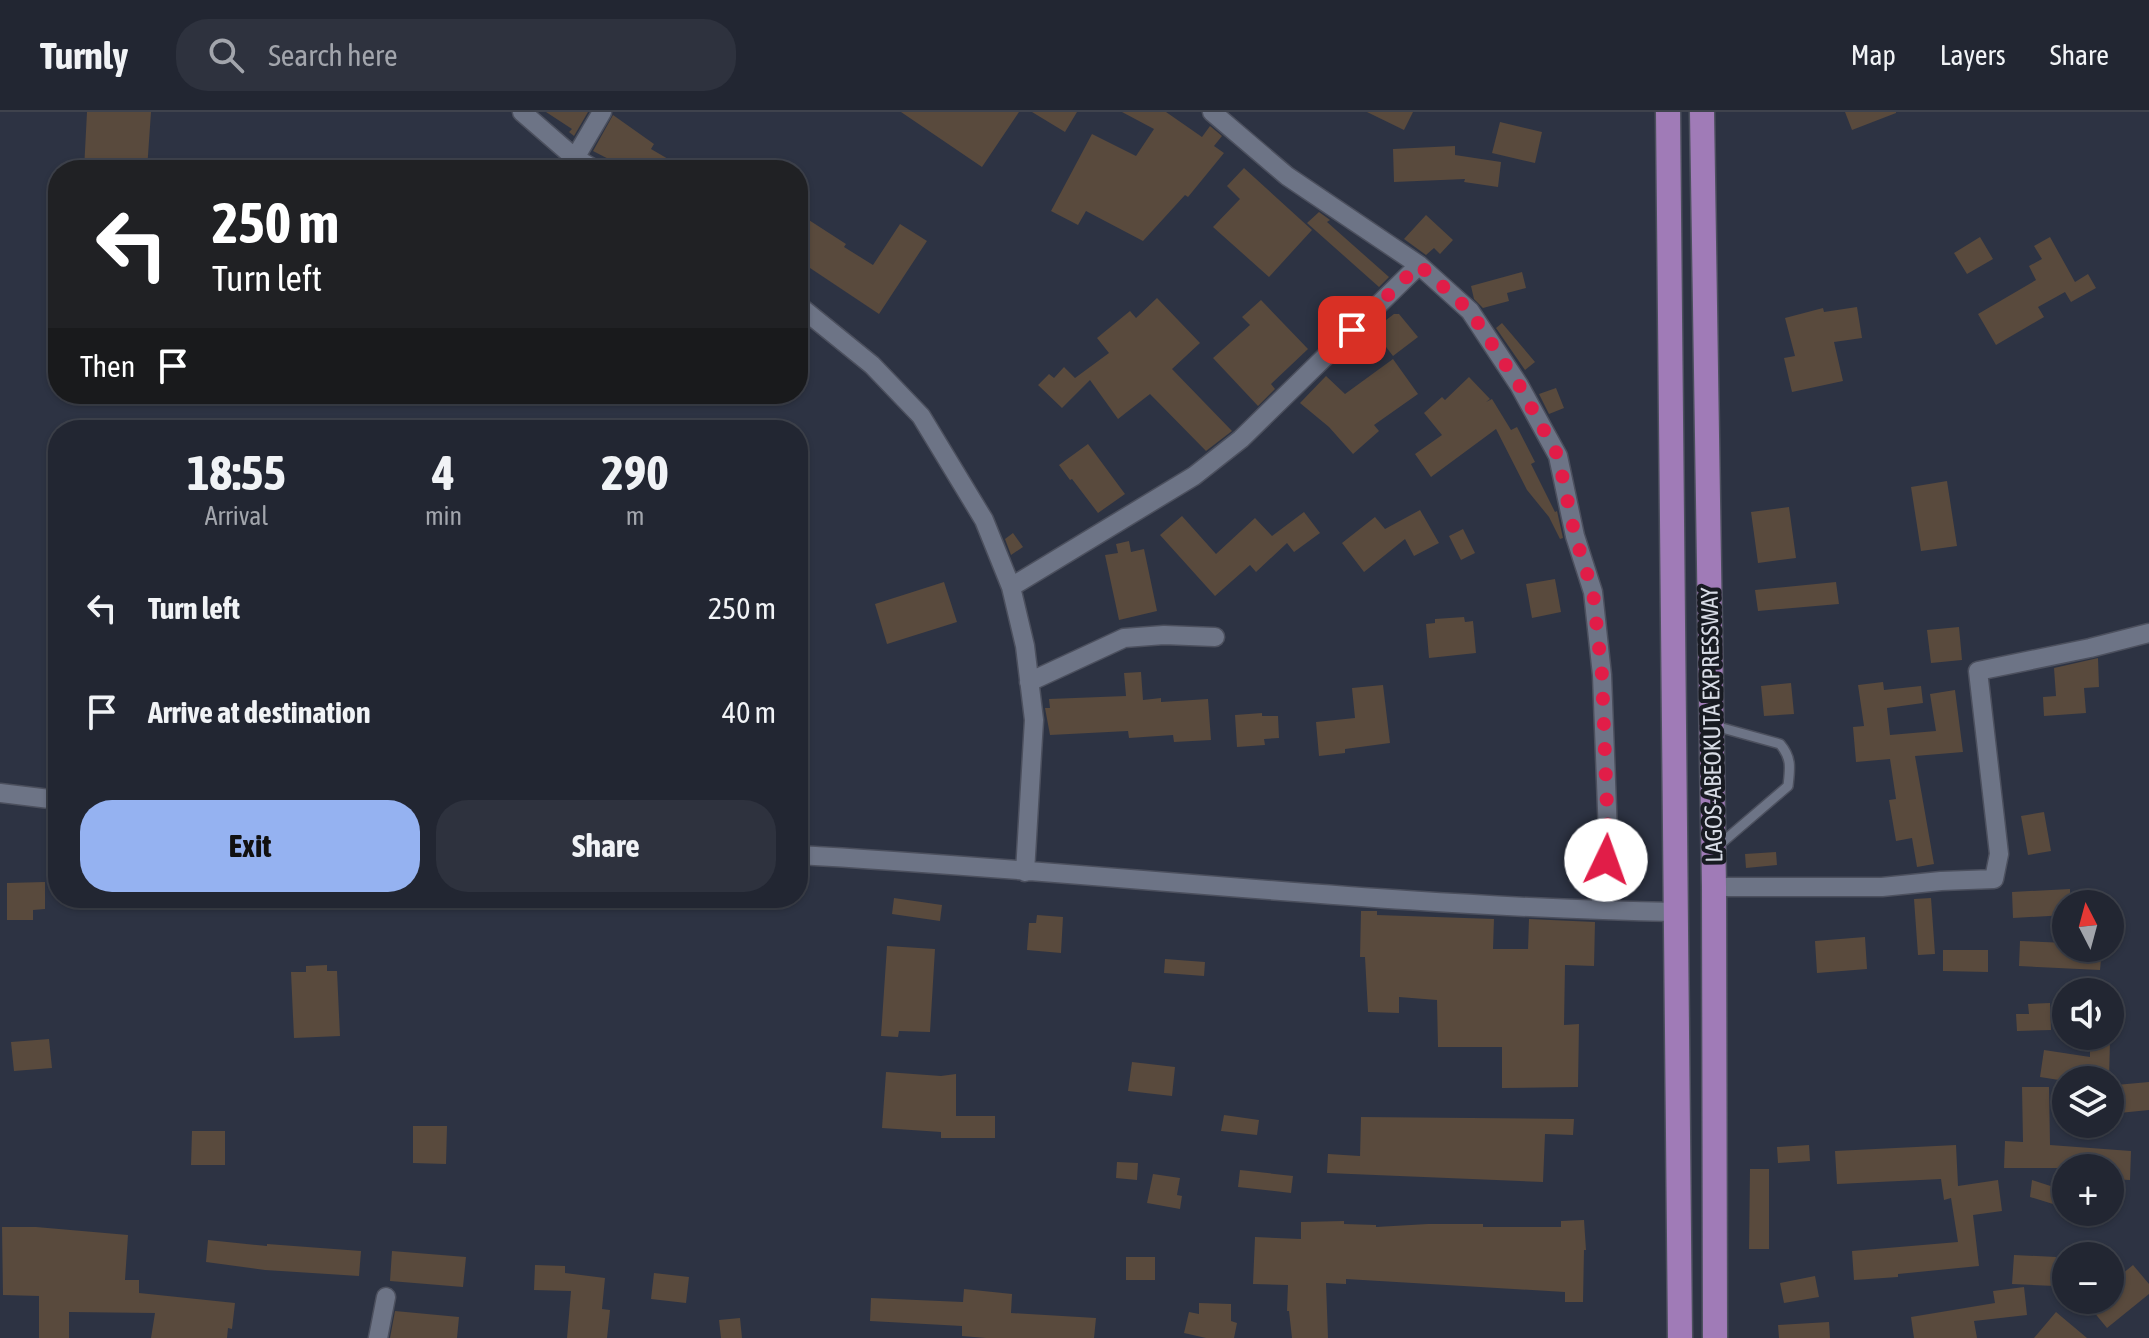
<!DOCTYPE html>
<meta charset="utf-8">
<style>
body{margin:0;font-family:"Asap Condensed",sans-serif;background:#2e323e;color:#f1f3f6;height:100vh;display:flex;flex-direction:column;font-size:30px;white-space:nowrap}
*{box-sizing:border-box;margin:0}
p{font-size:26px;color:#a2a5ac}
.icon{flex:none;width:44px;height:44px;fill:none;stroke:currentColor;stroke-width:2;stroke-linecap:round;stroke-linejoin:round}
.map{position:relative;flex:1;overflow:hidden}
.panel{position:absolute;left:48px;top:308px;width:760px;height:488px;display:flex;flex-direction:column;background:#222632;border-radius:32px;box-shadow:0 2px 6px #0004,0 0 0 2px #3f434d}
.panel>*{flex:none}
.hud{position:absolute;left:48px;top:48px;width:760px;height:244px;border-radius:32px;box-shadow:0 2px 6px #0004,0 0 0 2px #3f434d;background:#202124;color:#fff;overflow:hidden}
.needle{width:52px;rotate:354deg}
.controls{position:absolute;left:2052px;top:778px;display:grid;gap:16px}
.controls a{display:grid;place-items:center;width:72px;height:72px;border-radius:50%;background:#222632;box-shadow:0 2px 6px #0004,0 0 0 2px #3f434d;font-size:40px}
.pin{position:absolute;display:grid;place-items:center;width:68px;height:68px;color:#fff;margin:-34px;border-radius:16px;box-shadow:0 4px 12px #0006}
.me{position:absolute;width:88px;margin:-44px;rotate:3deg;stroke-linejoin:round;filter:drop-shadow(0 0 6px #0008)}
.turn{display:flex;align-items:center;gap:28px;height:168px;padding:0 32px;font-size:36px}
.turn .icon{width:104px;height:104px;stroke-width:2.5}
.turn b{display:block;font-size:56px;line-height:68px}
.then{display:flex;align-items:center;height:76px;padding:0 32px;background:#0003;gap:16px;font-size:30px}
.eta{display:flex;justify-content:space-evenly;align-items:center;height:136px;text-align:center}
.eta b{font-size:48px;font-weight:700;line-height:56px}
.button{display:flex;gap:16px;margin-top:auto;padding:16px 32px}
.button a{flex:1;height:92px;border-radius:32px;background:#95b2f1;color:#111;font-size:32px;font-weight:700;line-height:92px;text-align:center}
.button a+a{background:#2e323e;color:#f1f3f6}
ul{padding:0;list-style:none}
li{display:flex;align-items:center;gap:24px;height:104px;padding:0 32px}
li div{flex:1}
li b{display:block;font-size:30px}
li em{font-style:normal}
header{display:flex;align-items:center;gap:48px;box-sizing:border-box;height:112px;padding:0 40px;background:#222632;border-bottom:2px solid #3f434d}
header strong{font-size:38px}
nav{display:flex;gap:44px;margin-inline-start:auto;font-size:28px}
.search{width:560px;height:72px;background:#2e323e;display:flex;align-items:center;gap:20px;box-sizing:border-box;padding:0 28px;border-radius:32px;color:#a2a5ac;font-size:30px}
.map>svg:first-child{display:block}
.building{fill:#594a3d}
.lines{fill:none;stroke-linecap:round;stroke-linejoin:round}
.service-casing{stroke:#4c505e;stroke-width:12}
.minor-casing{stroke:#4c505e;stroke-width:21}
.trunk-casing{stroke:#4c505e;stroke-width:27}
.service{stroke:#6d7486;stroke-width:9}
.minor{stroke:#6d7486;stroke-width:18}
.trunk{stroke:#a07bb7;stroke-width:24}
.route{stroke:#e11d48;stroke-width:14;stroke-dasharray:0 25.2}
.labels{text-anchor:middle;stroke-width:8;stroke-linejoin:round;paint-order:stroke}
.street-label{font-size:24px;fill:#d8dce6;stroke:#181b22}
</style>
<header>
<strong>Turnly</strong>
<div class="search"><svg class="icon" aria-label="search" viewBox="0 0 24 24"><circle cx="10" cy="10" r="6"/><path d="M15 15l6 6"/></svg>Search here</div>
<nav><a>Map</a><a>Layers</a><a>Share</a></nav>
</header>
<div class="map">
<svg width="2149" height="1226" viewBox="0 0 2149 1226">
<rect width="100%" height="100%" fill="#2d3343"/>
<path class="building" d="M87,0H151L147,58H84Z
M546,0H588L574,24L569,20L572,17Z
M901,0H1019L982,55Z
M1032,0H1077L1065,20Z
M1122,0H1166L1202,25L1210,14L1222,24L1214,34L1224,41L1188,85L1185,83L1143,129L1086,99L1078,113L1051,99L1092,22L1136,44L1154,17Z
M1367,0H1413L1404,18Z
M1845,0H1896V1L1852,18Z
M613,3L654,32L651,37L687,58H630L593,39Z
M1500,10L1542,20L1535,51L1492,41Z
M1455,34V43L1501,50L1498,75L1464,70L1465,67L1394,70L1393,37Z
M1244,56L1312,118L1269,165L1213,115L1240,87L1227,74Z
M1319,100L1330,108L1327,110L1389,165L1379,175L1307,111Z
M798,101L846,132L844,135L873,153L900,112L927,129L879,202L798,148Z
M1426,103L1453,128L1440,142L1434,136L1426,143L1404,127Z
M1980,125L1993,147L1967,162L1954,141Z
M2050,125L2075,170L2088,162L2096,176L2071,190L2065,180L2038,195L2044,205L1996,233L1978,202L2036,168L2029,154L2042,147L2034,134Z
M1522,160L1526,176L1507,181L1509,189L1483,196L1474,187L1471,174Z
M1157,186L1200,231L1172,257L1232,319L1206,339L1150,282L1118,307L1090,268L1062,296L1038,273L1049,262L1054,266L1064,255L1075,266L1109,241L1097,226L1130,199L1136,206Z
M1261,188L1308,237L1271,272L1275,277L1258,294L1213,246L1250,213L1242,205Z
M1857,195L1862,226L1834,230L1843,269L1792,280L1784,246L1795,244L1785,206L1823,196L1824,200Z
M1394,202H1399L1418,225L1393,244L1373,218Z
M1502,211L1535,250L1525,258L1496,216Z
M1393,247L1418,282L1374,313L1379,319L1353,342L1329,315L1300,291L1326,264L1345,282Z
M1469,265L1490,287L1486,290L1492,287L1511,318L1517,315L1535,350L1531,352L1555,400L1557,399L1563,426L1560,427L1549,405L1527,378L1496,317L1431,365L1415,342L1442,323L1424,301L1442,285L1445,288Z
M1556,276L1564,296L1549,302L1539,282Z
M1088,332L1125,382L1098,401L1072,367L1070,368L1059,353Z
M1947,369L1957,434L1921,439L1911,375Z
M1789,395L1796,446L1758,451L1751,400Z
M1420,398L1439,431L1414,444L1405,427L1364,460L1342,431L1375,405L1385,417Z
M1304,400L1320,421L1294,440L1287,431L1256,460L1250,453L1215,484L1160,423L1182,404L1216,442L1255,406L1272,424Z
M1463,417L1475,441L1461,448L1449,424Z
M1013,421L1023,435L1011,443L1005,427Z
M1129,429L1131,440L1144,437L1157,499L1119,508L1105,443L1118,441L1116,432Z
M1555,467L1561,500L1532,506L1526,472Z
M944,470L957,510L887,532L875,492Z
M1836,470L1839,492L1758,499L1755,478Z
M1464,505L1465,510L1473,509L1476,541L1429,546L1426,512L1435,511V507Z
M1959,515L1962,548L1931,551L1927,518Z
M2098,546L2099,575L2084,576L2086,601L2044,604L2043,585L2056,584L2054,556Z
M1141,560L1143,588L1161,586V590L1208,587L1211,628L1174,630L1173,623L1129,626L1128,619L1050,623L1045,596H1050L1049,587L1126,584L1124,561Z
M1883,570L1884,578L1921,574L1923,591L1887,596L1890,623L1936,619L1930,582L1955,578L1963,640L1915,644L1934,752L1917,755L1912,726L1896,729L1889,688L1896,687L1890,647L1856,650L1853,615L1864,614L1858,573Z
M1791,571L1794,602L1764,604L1761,574Z
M1383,573L1390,631L1345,637V641L1319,644L1316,610L1355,606L1352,576Z
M1262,601V604H1278L1279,626L1264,627L1265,633L1237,635L1235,603Z
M2044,700L2051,739L2028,743L2021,704Z
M1776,740L1777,753L1746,756L1745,742Z
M45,770V797L33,798V808H7V771Z
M2070,777V792H2066V803L2013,806L2012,780Z
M894,786L942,793L940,809L892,802Z
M1931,786L1935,842L1918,843L1914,787Z
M1361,799H1377V803L1494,807L1493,837H1528L1529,807L1595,810L1594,854L1565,853L1564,913L1579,912L1578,975L1502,976V935H1438L1437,888L1399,885V901L1368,900L1365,845H1360Z
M1037,803L1063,805L1061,841L1027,838L1029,811H1036Z
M1865,825L1867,857L1817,861L1815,829Z
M2020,829L2066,831V836H2102L2100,858L2019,854Z
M887,834L935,837L930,920L899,919L898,925L881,924Z
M1943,838H1988V860L1943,859Z
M1165,847L1205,850L1204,864L1164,861Z
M327,853V859H337L340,924L294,926L291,860H306V854Z
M2050,891L2051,918L2017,919L2016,902H2029L2028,892Z
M49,927L52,956L14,959L11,930Z
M2090,928H2110L2109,968H2059L2040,965L2044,938L2090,945Z
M1132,950L1175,955L1172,984L1128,979Z
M886,960L941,964L956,962V1004H995V1026H941V1020L882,1016Z
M2149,970V998L2119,1001L2116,973Z
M2022,975H2049L2050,1033L2131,1039L2130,1068L2110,1067V1056H2004L2005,1029L2023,1030Z
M1224,1003L1259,1008L1257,1023L1221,1019Z
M1361,1005L1574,1007L1573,1023L1545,1022L1543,1070L1327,1061L1328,1042L1360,1044Z
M413,1014H447L446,1052L413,1051Z
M192,1019H225V1053H191Z
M1809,1033L1810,1049L1778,1051L1777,1035Z
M1956,1033L1958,1074L1998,1068L2002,1099L1973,1103L1979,1154L1898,1162V1165L1854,1168L1852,1139L1958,1130L1951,1086L1944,1088L1941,1067L1837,1072L1835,1039Z
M1117,1050L1138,1051L1137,1068L1116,1066Z
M1750,1057H1769V1137H1749Z
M1240,1058L1293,1064L1291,1081L1238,1075Z
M1153,1062L1180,1066L1177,1083L1182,1084L1180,1097L1147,1091Z
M2032,1068L2066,1079V1096L2030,1085Z
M1584,1108L1586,1138H1584L1583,1190H1565V1180L1346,1167V1172L1326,1171L1328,1226H1292L1289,1199H1287L1288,1173L1253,1172L1255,1125L1301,1127V1110L1344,1109V1112L1376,1113V1115L1428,1112H1483V1115H1561V1109Z
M2,1115H36L128,1123L125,1168H139V1181L235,1191L232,1217L228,1216L227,1226H151L155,1201L69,1200V1226H39V1184L3,1183Z
M208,1128L267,1134V1132L361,1139L359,1164L265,1158L206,1150Z
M392,1139L466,1145L463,1175L390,1169Z
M2014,1143L2056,1145L2055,1174L2012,1172Z
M1126,1145H1155V1168H1126Z
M535,1153L565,1154V1161L605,1166L602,1197L610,1198L607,1226H567L571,1179L534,1178Z
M2133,1153L2149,1172V1182L2107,1216L2084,1188H2110V1172Z
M654,1161L689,1165L686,1191L651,1187Z
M1815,1164L1819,1185L1784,1191L1780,1171Z
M2024,1175L2027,1203L1974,1209L1977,1226H1914L1911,1205L1995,1191L1993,1179Z
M964,1177L1012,1182L1011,1201L1096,1206L1094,1226H986L962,1224V1214L870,1209L871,1186L963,1190Z
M1199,1191L1231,1192V1209L1237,1211L1234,1226H1206L1184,1221L1189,1200L1199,1202Z
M395,1199L459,1205L457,1226H390Z
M2056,1200L2087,1226H2034Z
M740,1206L742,1226H721L719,1208Z
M1829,1210L1830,1226H1779L1778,1213Z"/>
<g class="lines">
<defs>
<path id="service" d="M1715,614L1780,632C1792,646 1790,656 1788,674L1718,734"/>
<path id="minor" d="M522,0L575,46L596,58
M1212,0L1287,64L1419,153L1470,199L1519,273L1558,344L1575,424L1593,480L1602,563L1608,723L1600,798
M575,46L602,0
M798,193L872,253L921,304L984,408L1011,475L1025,534L1034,608L1025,760
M1011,475L1194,364L1241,327L1419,153
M1029,570L1124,526L1164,523L1215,525
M0,681L58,688
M798,743C1091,759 1384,795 1677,800
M1714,775H1882L1941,769L1994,767L1999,742L1978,559L2090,536L2149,521
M378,1226L386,1185"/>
<path id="trunk" d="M1668,0L1680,1226
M1702,0L1714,775L1715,1226"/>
</defs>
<use href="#service" class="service-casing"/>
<use href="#minor" class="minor-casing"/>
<use href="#trunk" class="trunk-casing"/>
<use href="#service" class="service"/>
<use href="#minor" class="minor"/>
<use href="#trunk" class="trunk"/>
</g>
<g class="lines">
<path class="route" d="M1352,218L1419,153L1470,199L1519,273L1558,344L1575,424L1593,480L1602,563L1608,723L1606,748"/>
</g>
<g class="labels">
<g class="street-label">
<text transform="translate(1712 613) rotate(-91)" y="8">LAGOS-ABEOKUTA EXPRESSWAY</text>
</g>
</g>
</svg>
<div class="controls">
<a><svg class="needle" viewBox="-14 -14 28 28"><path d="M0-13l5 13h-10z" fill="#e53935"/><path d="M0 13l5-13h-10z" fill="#a2a5ac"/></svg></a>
<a><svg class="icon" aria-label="sound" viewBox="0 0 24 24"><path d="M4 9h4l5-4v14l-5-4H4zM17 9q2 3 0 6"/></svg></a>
<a><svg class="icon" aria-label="layers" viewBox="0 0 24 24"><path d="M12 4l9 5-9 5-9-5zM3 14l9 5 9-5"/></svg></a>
<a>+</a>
<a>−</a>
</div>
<div class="pin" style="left:1352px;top:218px;background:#d93025"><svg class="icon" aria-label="arrive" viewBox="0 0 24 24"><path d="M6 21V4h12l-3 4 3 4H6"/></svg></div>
<svg class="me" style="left:1606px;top:748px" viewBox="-20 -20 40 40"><circle r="19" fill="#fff"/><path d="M0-13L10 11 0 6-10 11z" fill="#e11d48"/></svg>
<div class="hud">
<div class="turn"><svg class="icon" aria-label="left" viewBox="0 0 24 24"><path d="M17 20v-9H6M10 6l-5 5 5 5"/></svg><div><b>250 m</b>Turn left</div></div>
<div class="then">Then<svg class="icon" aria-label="arrive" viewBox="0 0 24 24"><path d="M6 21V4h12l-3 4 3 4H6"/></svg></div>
</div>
<section class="panel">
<div class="eta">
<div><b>18:55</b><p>Arrival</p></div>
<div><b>4</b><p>min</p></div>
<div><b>290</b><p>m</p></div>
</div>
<ul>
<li><svg class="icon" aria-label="left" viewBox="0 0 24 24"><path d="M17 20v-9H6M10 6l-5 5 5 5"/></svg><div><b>Turn left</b></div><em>250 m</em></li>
<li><svg class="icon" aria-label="arrive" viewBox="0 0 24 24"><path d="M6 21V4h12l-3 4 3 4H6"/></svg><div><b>Arrive at destination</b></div><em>40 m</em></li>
</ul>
<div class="button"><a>Exit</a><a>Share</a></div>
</section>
</div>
